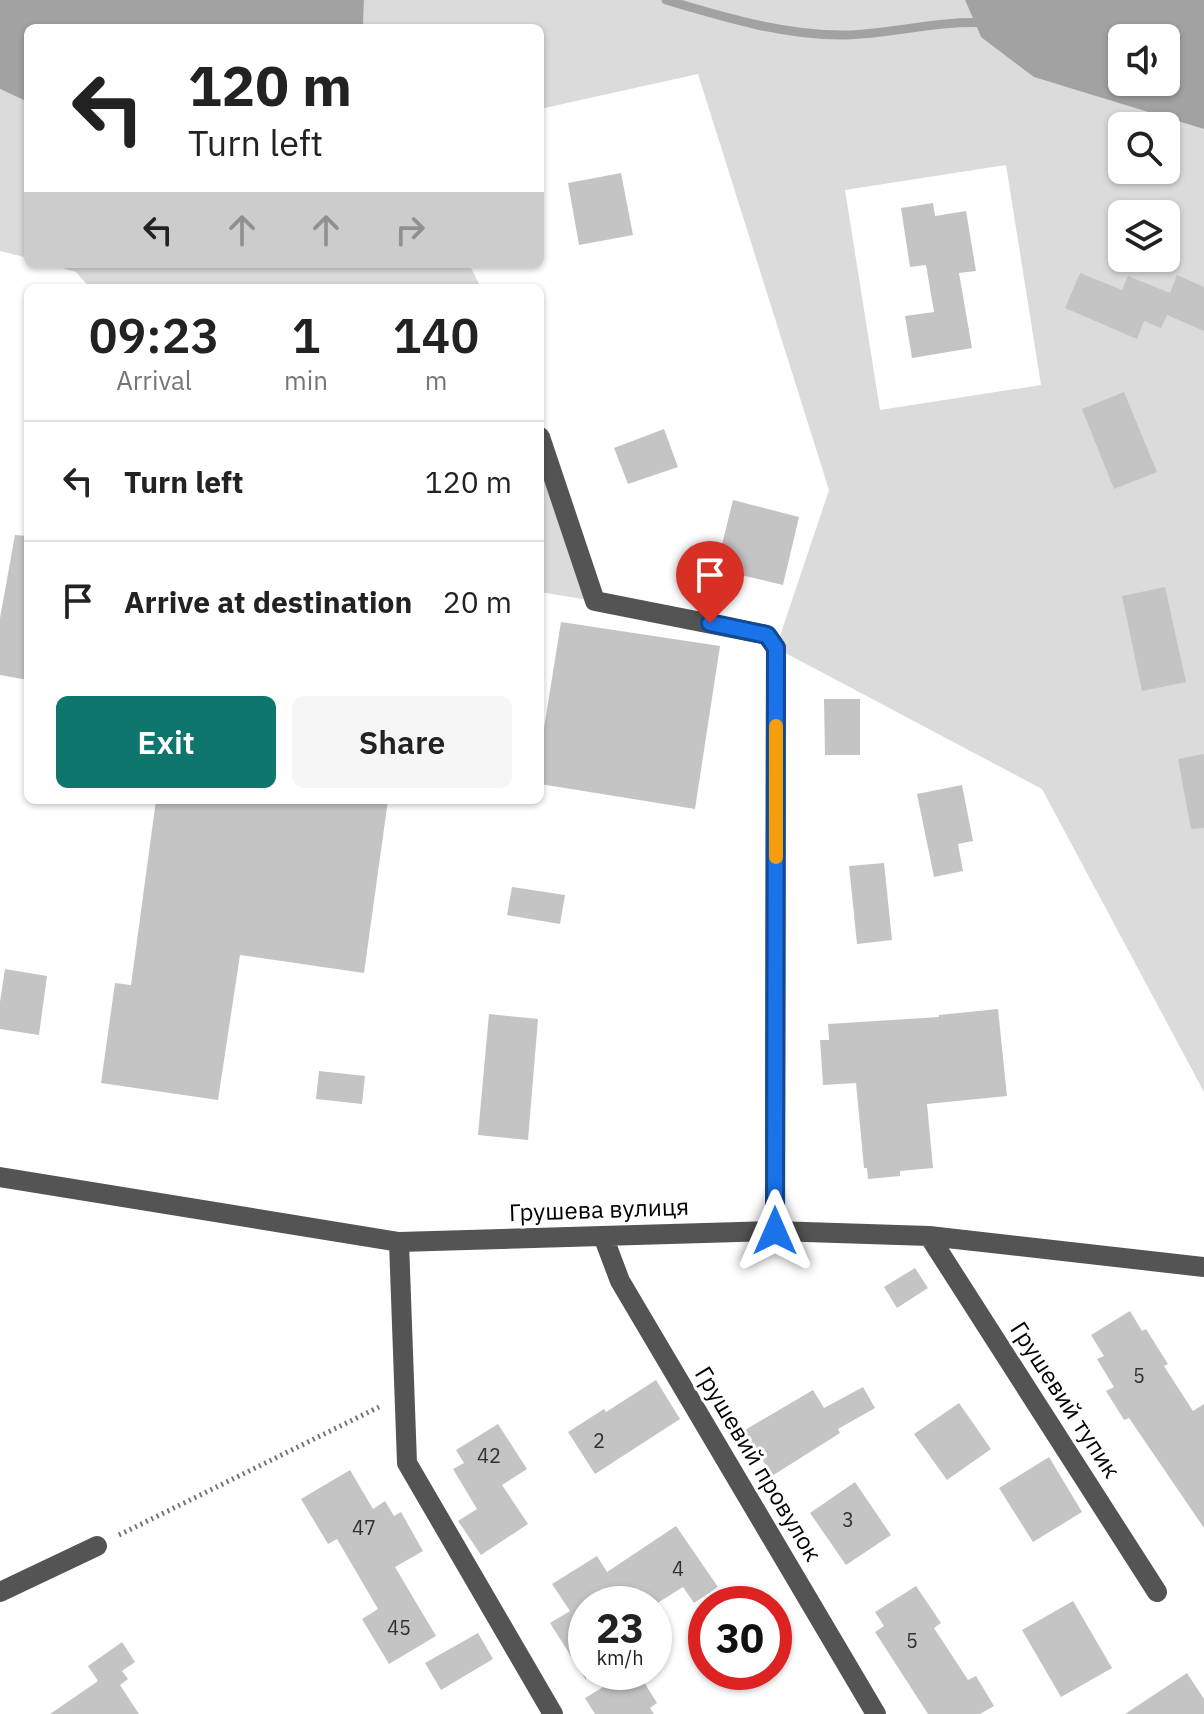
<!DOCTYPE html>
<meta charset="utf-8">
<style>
body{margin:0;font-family:"IBM Plex Sans",sans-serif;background:#f6f6f6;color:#222;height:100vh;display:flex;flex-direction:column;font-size:30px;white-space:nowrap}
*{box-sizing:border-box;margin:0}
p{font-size:26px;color:#767676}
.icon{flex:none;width:44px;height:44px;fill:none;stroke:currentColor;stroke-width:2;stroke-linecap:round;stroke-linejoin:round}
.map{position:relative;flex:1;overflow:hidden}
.side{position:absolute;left:24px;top:284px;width:520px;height:520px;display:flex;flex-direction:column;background:#fff;border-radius:12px;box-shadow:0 2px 6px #0004}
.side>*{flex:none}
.banner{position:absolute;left:24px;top:24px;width:520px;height:244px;border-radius:12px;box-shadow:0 2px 6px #0004;background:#fff;color:#222;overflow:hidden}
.buttons{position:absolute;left:1108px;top:24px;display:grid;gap:16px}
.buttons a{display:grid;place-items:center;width:72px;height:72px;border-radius:12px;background:#fff;box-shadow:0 2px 6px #0004;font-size:40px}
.speed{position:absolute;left:568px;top:1586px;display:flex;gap:16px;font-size:40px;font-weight:700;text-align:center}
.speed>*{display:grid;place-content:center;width:104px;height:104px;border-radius:50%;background:#fff;box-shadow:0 2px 6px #0004;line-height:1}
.speed small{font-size:20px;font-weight:400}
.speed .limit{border:12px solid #d22;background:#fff;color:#111}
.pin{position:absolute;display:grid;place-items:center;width:68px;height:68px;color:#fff;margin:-82px -34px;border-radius:50% 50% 50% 0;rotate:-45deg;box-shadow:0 0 8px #0007}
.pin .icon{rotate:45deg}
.me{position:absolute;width:88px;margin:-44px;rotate:0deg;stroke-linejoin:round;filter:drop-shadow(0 0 6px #0008)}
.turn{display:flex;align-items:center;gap:28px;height:168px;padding:0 32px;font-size:36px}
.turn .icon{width:104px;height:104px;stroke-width:2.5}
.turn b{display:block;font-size:56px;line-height:68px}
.lanes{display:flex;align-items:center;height:76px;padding:0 32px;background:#0003;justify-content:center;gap:40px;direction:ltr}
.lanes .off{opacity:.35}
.eta{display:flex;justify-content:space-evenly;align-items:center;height:136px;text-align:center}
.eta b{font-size:48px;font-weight:600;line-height:56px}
.primary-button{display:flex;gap:16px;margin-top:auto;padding:16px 32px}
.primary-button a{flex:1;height:92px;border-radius:12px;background:#0f766e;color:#fff;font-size:32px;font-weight:600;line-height:92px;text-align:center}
.primary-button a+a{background:#f6f6f6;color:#222}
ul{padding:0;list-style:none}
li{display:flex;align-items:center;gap:24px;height:120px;padding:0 32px;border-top:2px solid #e0e0e0}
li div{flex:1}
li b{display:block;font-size:30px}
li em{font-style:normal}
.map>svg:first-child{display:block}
.green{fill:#dbdbdb;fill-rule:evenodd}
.water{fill:#a2a2a2;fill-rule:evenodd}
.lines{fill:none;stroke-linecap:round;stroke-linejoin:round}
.stream{stroke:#a2a2a2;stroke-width:9}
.building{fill:#c4c4c4}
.path{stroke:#767676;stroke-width:5;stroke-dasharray:2 4;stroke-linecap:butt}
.minor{stroke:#545454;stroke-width:20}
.route-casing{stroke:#114b97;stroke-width:20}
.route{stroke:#1a73e8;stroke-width:14}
.slow{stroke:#f59e0b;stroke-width:14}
.labels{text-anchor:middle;stroke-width:6;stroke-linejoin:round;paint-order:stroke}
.number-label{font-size:20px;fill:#313131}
.street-label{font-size:24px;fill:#000;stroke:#fff}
</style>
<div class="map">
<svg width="1204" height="1714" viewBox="0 0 1204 1714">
<rect width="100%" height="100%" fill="#fff"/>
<path class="green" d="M364,0H965L981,37L1204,129V1092L1042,789L776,648L829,490L698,74L540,109V28H363ZM1122,126H1166V170H1122ZM1006,165L1041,385L880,410L845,190ZM1122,214H1166V258H1122Z
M0,89L28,102V258L0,251Z
M48,264H469L481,288H90L76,272Z
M540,437L595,601L540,592Z"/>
<path class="water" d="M0,0H364L363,28H28V102L0,89Z
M965,0H1204V129L1034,77L981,37ZM1122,38H1166V82H1122Z"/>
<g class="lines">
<path class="stream" d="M666,0C723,17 785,36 846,35C892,34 939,20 986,23"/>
</g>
<path class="building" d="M621,173L633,235L579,245L568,183Z
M933,203L935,216L966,211L976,271L959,273L972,348L912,358L905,316L934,312L926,265L910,267L901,208Z
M1080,273L1122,290L1128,276L1170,293L1177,275L1204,287V331L1167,315L1161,328L1144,321L1137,339L1065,308Z
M1124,392L1157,472L1114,489L1082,409Z
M664,429L678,467L628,484L614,448Z
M733,500L799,517L783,585L716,569Z
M15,535L28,536V680L0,675V618Z
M1165,587L1186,682L1142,691L1122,596Z
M561,622L720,646L695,809L540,784V753Z
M824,699H860V755H825Z
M1204,754V828L1191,829L1178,759Z
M962,785L973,841L958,844L963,871L934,877L917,794Z
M156,800H388L364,973L240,955L218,1100L101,1083L115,983L131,985Z
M884,863L892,940L857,944L849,866Z
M512,887L565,895L560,924L507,915Z
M5,969L47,976L39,1035L0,1029V1002Z
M998,1009L1007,1096L927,1104L933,1168L900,1171V1176L868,1179L867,1168H864L856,1083L823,1085L820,1040H829L828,1024L939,1017V1015Z
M489,1014L538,1019L528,1140L478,1135Z
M319,1071L365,1076L362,1104L316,1099Z
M915,1268L928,1288L897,1308L884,1287Z
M1130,1311L1142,1331L1146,1329L1168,1364L1164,1366L1193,1411L1204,1404V1528L1129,1418L1124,1420L1106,1391L1114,1387L1097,1359L1104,1356L1091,1335Z
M656,1380L680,1419L595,1474L568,1432L604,1409L606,1412Z
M863,1387L875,1408L838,1429L840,1433L772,1476L745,1430L813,1390L824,1408Z
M959,1403L991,1449L947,1480L914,1434Z
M498,1424L527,1469L502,1485L528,1524L481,1555L458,1521L477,1509L453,1469L464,1463L456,1450Z
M1049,1457L1082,1512L1033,1542L999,1488Z
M350,1470L373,1509L385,1501L394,1516L401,1512L423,1551L395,1567L436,1636L389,1664L362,1619L378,1609L337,1539L328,1544L301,1499Z
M855,1482L891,1535L846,1565L810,1513Z
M676,1526L718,1587L694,1603L683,1587L656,1604H586V1680L550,1623L570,1611L552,1584L597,1556L607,1572Z
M916,1586L941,1623L934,1628L968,1680L976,1676L994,1706L980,1714H928L875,1632L884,1626L875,1612Z
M1073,1601L1112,1668L1061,1697L1022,1630Z
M478,1633L493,1659L441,1690L425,1663Z
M122,1642L135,1662L122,1671L128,1679L120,1685L139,1714H50L98,1681L88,1666Z
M628,1672L637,1687L644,1682L657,1703L650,1708L654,1714H595L585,1698Z
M1187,1673L1204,1699V1714H1125Z"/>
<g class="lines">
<path class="path" d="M119,1535L379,1407"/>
<path class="minor" d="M540,437L595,601L767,635L776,648L775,1231
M0,1177L399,1242L775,1231L929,1236L1204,1267
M603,1236L620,1281L876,1714
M929,1236L1157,1592
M399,1242L407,1463L553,1714
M0,1592L97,1546"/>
</g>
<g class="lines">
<defs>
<path id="route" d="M710,623L767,635L776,648L775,1231"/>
</defs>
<use href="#route" class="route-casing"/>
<use href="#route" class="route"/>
<path class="slow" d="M776,857V726"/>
</g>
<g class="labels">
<g class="number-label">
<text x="1139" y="1383">5</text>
<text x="599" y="1448">2</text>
<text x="489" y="1463">42</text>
<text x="848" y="1527">3</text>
<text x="364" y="1535">47</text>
<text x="678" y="1576">4</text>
<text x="399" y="1635">45</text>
<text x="912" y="1648">5</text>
</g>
<g class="street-label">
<text transform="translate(599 1210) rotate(-2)" y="8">Грушева вулиця</text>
<text transform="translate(1065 1400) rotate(57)" y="8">Грушевий тупик</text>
<text transform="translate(758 1464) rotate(59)" y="8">Грушевий провулок</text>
</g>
</g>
</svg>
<div class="buttons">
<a><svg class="icon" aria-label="sound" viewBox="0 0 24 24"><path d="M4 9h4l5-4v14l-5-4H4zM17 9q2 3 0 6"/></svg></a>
<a><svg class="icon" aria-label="search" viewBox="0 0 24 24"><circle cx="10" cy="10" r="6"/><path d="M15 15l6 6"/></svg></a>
<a><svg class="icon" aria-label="layers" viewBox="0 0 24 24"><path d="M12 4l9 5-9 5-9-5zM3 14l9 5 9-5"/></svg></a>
</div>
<div class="speed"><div>23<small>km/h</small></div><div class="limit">30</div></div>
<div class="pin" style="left:710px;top:623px;background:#d93025"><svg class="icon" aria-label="arrive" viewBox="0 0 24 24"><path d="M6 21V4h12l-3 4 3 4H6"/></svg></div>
<svg class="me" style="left:775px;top:1231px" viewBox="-20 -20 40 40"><path d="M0-17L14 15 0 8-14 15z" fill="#1a73e8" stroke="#fff" stroke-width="4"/></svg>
<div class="banner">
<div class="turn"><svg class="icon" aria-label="left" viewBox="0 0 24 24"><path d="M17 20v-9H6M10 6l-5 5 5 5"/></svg><div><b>120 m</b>Turn left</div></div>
<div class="lanes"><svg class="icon" aria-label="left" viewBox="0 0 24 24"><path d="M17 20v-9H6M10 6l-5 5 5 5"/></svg><svg class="icon off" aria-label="ahead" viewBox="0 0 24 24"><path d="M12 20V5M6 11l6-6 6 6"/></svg><svg class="icon off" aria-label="ahead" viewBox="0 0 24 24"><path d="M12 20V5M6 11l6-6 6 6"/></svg><svg class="icon off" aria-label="right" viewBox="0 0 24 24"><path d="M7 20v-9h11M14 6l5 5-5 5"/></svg></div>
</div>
<section class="side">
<div class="eta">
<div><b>09:23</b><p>Arrival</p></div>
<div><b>1</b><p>min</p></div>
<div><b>140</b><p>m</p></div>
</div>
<ul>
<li><svg class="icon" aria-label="left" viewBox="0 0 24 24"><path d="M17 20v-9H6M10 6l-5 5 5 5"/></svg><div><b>Turn left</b></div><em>120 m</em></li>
<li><svg class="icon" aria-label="arrive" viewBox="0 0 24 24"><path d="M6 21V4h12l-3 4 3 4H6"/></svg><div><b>Arrive at destination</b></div><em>20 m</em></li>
</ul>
<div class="primary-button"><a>Exit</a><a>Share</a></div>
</section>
</div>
